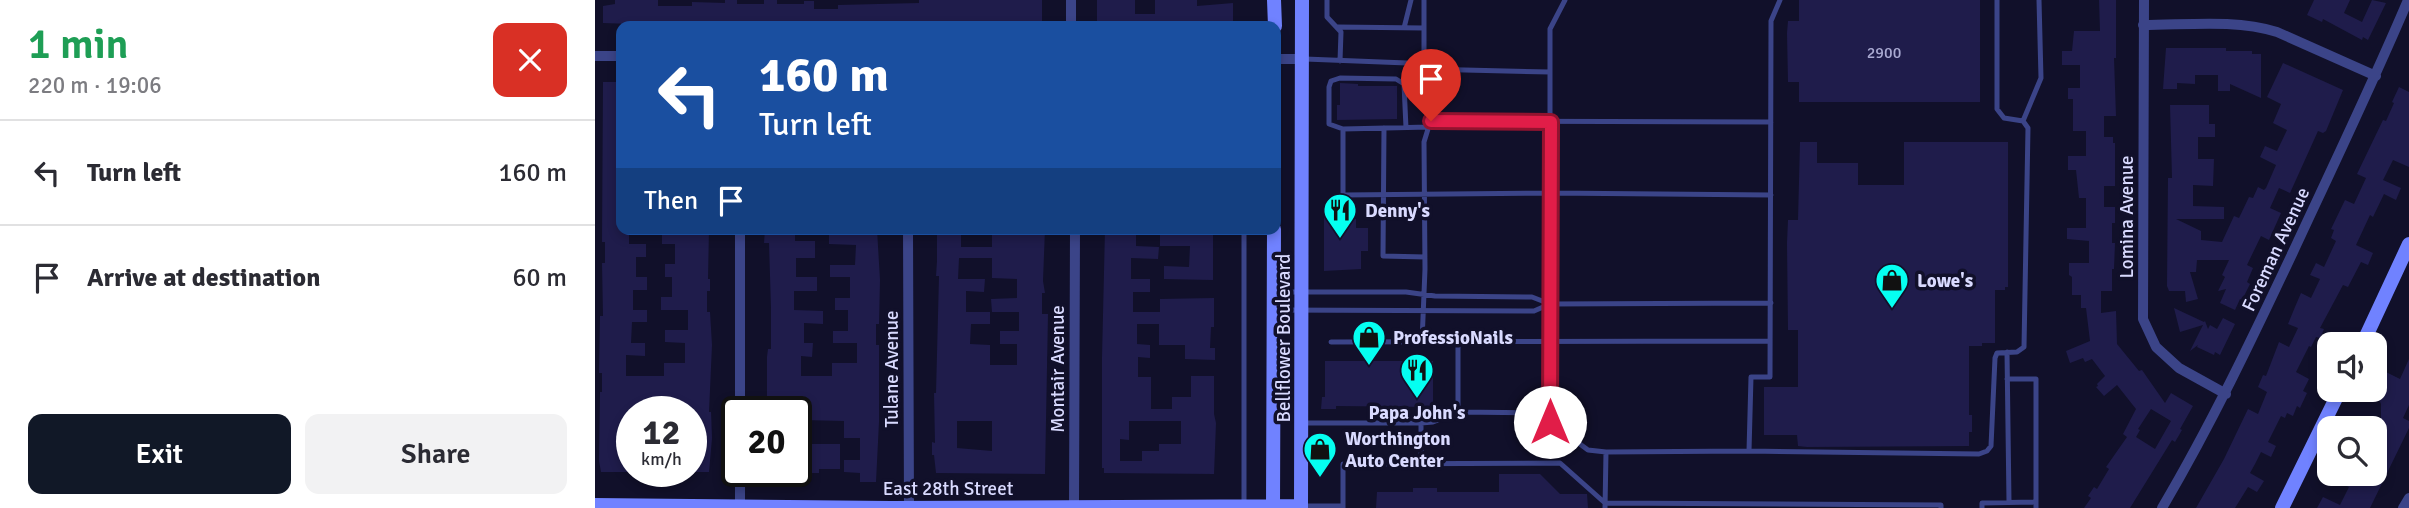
<!DOCTYPE html>
<meta charset="utf-8">
<style>
body{margin:0;font-family:Signika,sans-serif;background:#f2f2f3;color:#2b2b33;height:100vh;display:flex;flex-direction:column;font-size:26px;white-space:nowrap}
*{box-sizing:border-box;margin:0}
p{font-size:23px;color:#7c7c81}
.icon{flex:none;width:38px;height:38px;fill:none;stroke:currentColor;stroke-width:2;stroke-linecap:round;stroke-linejoin:round}
.map{position:relative;flex:1;overflow:hidden}
.side{display:flex;flex-direction:column;background:#fff;width:595px}
.side>*{flex:none}
.banner{position:absolute;left:21px;top:21px;width:665px;height:214px;border-radius:14px;box-shadow:0 4px 10px #0003;background:#1a4fa0;color:#fff;overflow:hidden}
.tools{position:absolute;left:1722px;top:332px;display:grid;gap:14px}
.tools a{display:grid;place-items:center;width:70px;height:70px;border-radius:14px;background:#fff;box-shadow:0 4px 10px #0003;font-size:35px}
.speed{position:absolute;left:21px;top:396px;display:flex;gap:14px;font-size:35px;font-weight:700;text-align:center}
.speed>*{display:grid;place-content:center;width:91px;height:91px;border-radius:50%;background:#fff;box-shadow:0 4px 10px #0003;line-height:1}
.speed small{font-size:18px;font-weight:400}
.speed .limit{border:4px solid #111;border-radius:10px;background:#fff;color:#111}
.pin{position:absolute;display:grid;place-items:center;width:60px;height:60px;color:#fff;margin:-72px -30px;border-radius:50% 50% 50% 0;rotate:-45deg;box-shadow:0 0 7px #0007}
.pin .icon{rotate:45deg}
.me{position:absolute;width:77px;margin:-38px;rotate:0deg;stroke-linejoin:round;filter:drop-shadow(0 0 5px #0008)}
.turn{display:flex;align-items:center;gap:24px;height:147px;padding:0 28px;font-size:32px}
.turn .icon{width:91px;height:91px;stroke-width:2.5}
.turn b{display:block;font-size:49px;line-height:60px}
.then{display:flex;align-items:center;height:66px;padding:0 28px;background:#0003;gap:14px;font-size:26px}
.round{display:grid;place-items:center;flex:none;width:74px;height:74px;border-radius:14px;background:#f2f2f3}
.headline{display:flex;align-items:center;justify-content:space-between;height:119px;padding:0 28px}
h1{font-size:42px;font-weight:600;line-height:52px;color:#1e9e55}
.cta{display:flex;gap:14px;margin-top:auto;padding:14px 28px}
.cta a{flex:1;height:80px;border-radius:14px;background:#111827;color:#fff;font-size:28px;font-weight:600;line-height:80px;text-align:center}
.cta a+a{background:#f2f2f3;color:#2b2b33}
ul{padding:0;list-style:none}
li{display:flex;align-items:center;gap:21px;height:105px;padding:0 28px;border-top:2px solid #e1e1e2}
li div{flex:1}
li b{display:block;font-size:26px}
li em{font-style:normal}
main{display:flex;flex:1;min-height:0}
.map>svg:first-child{display:block}
.building{fill:#1f1c4b;fill-rule:evenodd}
.lines{fill:none;stroke-linecap:round;stroke-linejoin:round}
.lane{stroke:#3b4488;stroke-width:5}
.street{stroke:#3b4488;stroke-width:10}
.secondary{stroke:#7082ff;stroke-width:14}
.route-casing{stroke:#92132f;stroke-width:18}
.route{stroke:#e11d48;stroke-width:12}
.labels{text-anchor:middle;stroke-width:7;stroke-linejoin:round;paint-order:stroke}
.number-label{font-size:16px;fill:#aaaad2}
.poi-label{font-size:19px;font-weight:bold;fill:#d9daff;stroke:#11102a;text-anchor:start}
.street-label{font-size:19px;fill:#d9daff;stroke:#11102a}
</style>
<main>
<section class="side">
<div class="headline"><div><h1>1 min</h1><p>220 m · 19:06</p></div><a class="round" style="background:#d93025;color:#fff"><svg class="icon" aria-label="close" viewBox="0 0 24 24"><path d="M6 6l12 12M18 6L6 18"/></svg></a></div>
<ul>
<li><svg class="icon" aria-label="left" viewBox="0 0 24 24"><path d="M17 20v-9H6M10 6l-5 5 5 5"/></svg><div><b>Turn left</b></div><em>160 m</em></li>
<li><svg class="icon" aria-label="arrive" viewBox="0 0 24 24"><path d="M6 21V4h12l-3 4 3 4H6"/></svg><div><b>Arrive at destination</b></div><em>60 m</em></li>
</ul>
<div class="cta"><a>Exit</a><a>Share</a></div>
</section>
<div class="map">
<svg width="1814" height="508" viewBox="0 0 1814 508">
<rect width="100%" height="100%" fill="#11102a"/>
<path class="building" d="M20,0H63V6H97V2L130,3V0H142V4H169V0H182V4H209V1H219V9H243V5L324,3V0H447V26L305,24H283L282,26H37V24L8,23V6L20,4Z
M502,0H540V14H560V0H602V6L638,3V26H502Z
M1204,0H1385V102H1204V82H1193L1192,33L1193,21H1204Z
M1504,0H1521V58H1519L1521,116H1509V137H1518V143H1520V186H1509V207H1520V223H1517V243H1520L1519,269H1517V291H1506V313L1521,311L1522,344L1544,371L1547,370L1570,403L1576,393L1598,406L1585,429L1587,430L1580,442L1577,440L1535,508H1489L1496,498L1493,496L1499,487L1502,489L1514,469L1511,467L1532,437L1528,434L1541,409L1522,385L1509,396L1501,387L1503,386L1502,384L1510,376L1497,359L1490,362L1488,358L1475,363L1471,351L1495,341L1491,308H1486V295H1477V277L1474,275V263H1494V241L1472,239V228H1491V198H1484L1481,170H1473V156H1491V131H1478V99H1473V88H1485V65H1467V51H1477L1479,31H1505ZM1556,409L1576,421L1560,449L1541,437L1545,430L1543,429Z
M1719,0H1755L1749,13L1767,22L1777,0L1791,3L1773,40L1768,37L1767,40L1728,19L1727,22L1712,15Z
M1571,48H1631V51H1657V54H1666V98L1635,84V91H1623V75H1600V84L1582,83V89H1568Z
M1688,63L1748,90L1731,131L1728,133L1723,131L1695,193L1684,188L1675,208L1686,213L1674,240L1666,236L1652,265L1658,268L1652,282L1655,284L1647,300L1645,299L1640,310L1625,303L1631,289L1623,291L1630,277L1627,275L1634,260H1602L1601,272H1595L1603,299L1591,302L1590,291H1574L1572,286L1573,178H1577L1575,105H1614V124H1620V137H1603V159H1619L1618,186L1598,185V206L1629,207V219H1581L1606,231V240L1627,242L1639,216L1644,218L1654,197L1658,198L1663,187L1669,190L1671,188L1681,165L1665,157L1670,146L1682,151L1692,130L1678,123L1686,104L1672,97Z
M8,82H26V136H21V155H26V229H30V233H34V244H51V257H41V277H52V290H38V310H52V322H37L36,343H50V356L31,355V376H69V363H90V343L70,342V330H93V310H66V297H77V277H70V264H80V244H67V232L114,229L113,279H115V291H112V312H115L117,345L114,412H116L117,438L114,472H96L98,438H96V411H37L35,458H37V472H6L4,461L5,392H7V373H4L5,316H8L7,263H10V242H7Z
M745,83L763,84V86H802V119L742,120V105H745Z
M1804,87L1814,92V167L1798,160L1788,180L1806,188L1801,200L1789,194L1778,217L1775,215L1761,245L1778,253L1773,265L1766,262L1753,287L1748,285L1725,328L1729,329L1725,338L1721,337L1716,347L1714,346L1701,372L1714,379L1708,391L1712,393L1705,408L1702,406L1698,416L1692,413L1690,418L1686,416L1673,442L1681,446L1676,457L1666,452L1660,464L1655,473L1669,481L1662,492L1653,487L1640,508H1601L1629,459L1653,409L1663,414L1672,392L1663,387L1668,375L1671,376L1684,342L1694,347L1703,328L1693,324L1700,307L1706,293L1716,298L1725,279L1715,275L1721,263L1729,267L1741,241L1736,238L1739,230L1736,229L1750,200L1759,204L1771,178L1762,174L1788,120L1791,121L1799,103L1797,102Z
M1205,142H1222V163H1263V185H1309V142H1413V287H1410V290H1400V343H1387V346H1374V415H1377V432H1374V446L1212,447L1203,446L1202,435H1169V387H1203V330H1193L1192,243L1193,220H1203Z
M729,208H739V219H761V228H773V251H766V269L729,271Z
M170,229H200V241H220V258H201V277H222V291H199V310L228,311V324L209,323V343H218L217,357L206,356V376H237V363H262V343H238V331H253V310H240V298H255V277H235V265H260L261,245L234,244V232L253,233V229H282L285,280L284,324H281V345H284V422L281,482H265V473L249,472V460H265V438H249V421L207,420V405H172V357L173,349H176V308L174,243H169Z
M345,229H366V247H397V233H413V229H450L448,281L450,293H447V314H453L450,474L341,473L339,455H337V442L340,443L339,393H341L344,276H341L342,261V231H345ZM364,258H397V278L422,279V298L396,299L397,312H424V331H405V344H422V365H395V345L375,344L376,324H395V312H371V291L389,292L390,279H363ZM362,421H397V451L362,448Z
M510,229H541V246L564,247L563,259L536,258V279H555V292H538V312H565V299L619,298V327H616L615,348H620V360L590,359V345H564V324H542V344L555,345V358L543,357V377H556V409H577V397H596V376H619V414L621,423L619,474L509,473V468H507V358ZM534,421H586V444H564V451H547V461H525V439L534,440Z
M586,229H618V280L569,279V266L594,267L595,246H565V233H586Z
M1579,308L1609,322L1610,321L1613,329L1615,325L1622,329L1628,318L1640,324L1625,355L1620,352L1619,355L1602,347L1603,345L1595,351L1608,325L1585,332Z
M1814,359V405L1808,418L1814,421V428L1775,508H1722L1728,497L1745,505L1754,487L1728,474H1780V420L1786,423V404L1783,397L1789,384L1786,383L1791,372L1805,379Z
M730,361H838V407L741,406V409H726L727,397H730Z
M212,444H245V469H224V473H201V459H209V445Z
M904,474H945L965,494H992L993,508H781L782,492H818V488H842V492H904Z"/>
<g class="lines">
<path class="lane" d="M732,0V17L746,32L745,61
M970,0L955,29V422L993,450L1011,452L1154,451L1156,377H1175L1176,21L1185,0
M743,27L829,28
M809,28L816,0
M710,59L812,63L829,69L955,72
M836,121L1176,122
M1428,121L1446,78L1444,0
M834,127L748,129V195L955,193L1176,195
M789,128L788,256L830,257
M748,129L734,124V87L736,81L745,78L801,79L809,84L811,128
M680,292H811L840,296L937,297L955,304
M680,310L939,311L955,304L1176,303
M736,342L1175,341
M827,342L830,269L829,142L837,116L829,69V0
M863,342V412
M1412,352L1414,502
M1412,379H1441V508
M706,423H826L838,422L863,412L955,413
M826,423V464
M1154,451L1384,454L1392,451L1396,446L1400,358L1402,353L1422,352L1429,347L1433,128L1428,121L1409,118L1402,109V0
M649,505V229
M709,506H748
M748,508V464L965,463L1010,503L1346,505V508
M1010,508L1011,452
M1387,508V503L1441,502"/>
<path class="street" d="M476,0V26
M1549,0L1548,319L1561,347L1584,368L1631,394
M1548,25C1592,25 1640,19 1682,32L1781,76
M0,56H26
M681,59H707
M313,229L314,508
M145,411V229
M145,508V471
M479,508L480,229
M1567,508C1616,425 1657,339 1698,252C1737,168 1777,85 1813,0
M1808,508L1814,498"/>
<path class="secondary" d="M679,0L680,26
M1767,345L1814,244
M0,505L296,508L706,506
M678,508L679,229
M706,508L707,0
M1687,508L1745,390"/>
</g>
<g class="lines">
<defs>
<path id="route" d="M836,121L956,122L955,422"/>
</defs>
<use href="#route" class="route-casing"/>
<use href="#route" class="route"/>
</g>
<defs>
<symbol id="restaurant-pin" viewBox="-11 -11 22 30"><path d="M0 17L-7.5 6A9.5 9.5 0 1 1 7.5 6Z" fill="#05fff1" stroke="#11102a"/><path d="M-5-6h1v4h1v-4h1v4h1v-4h1v5L-1.5 .5V6h-2V.5L-5-1ZM5-6V6H3V1.5H1.5Q1.5-4 5-6Z" fill="#111"/></symbol>
<symbol id="shop-pin" viewBox="-11 -11 22 30"><path d="M0 17L-7.5 6A9.5 9.5 0 1 1 7.5 6Z" fill="#05fff1" stroke="#11102a"/><path d="M-5-2.5h2.3a2.7 3.5 0 0 1 5.4 0H5L5.5 6h-11ZM-1.5-2.5h3a1.5 2.3 0 0 0-3 0Z" fill="#111"/></symbol>
</defs>
<g fill-rule="evenodd">
<use href="#restaurant-pin" x="726" y="191" width="38" height="52"/>
<use href="#shop-pin" x="1278" y="261" width="38" height="52"/>
<use href="#shop-pin" x="755" y="318" width="38" height="52"/>
<use href="#restaurant-pin" x="803" y="351" width="38" height="52"/>
<use href="#shop-pin" x="706" y="430" width="38" height="52"/>
</g>
<g class="labels">
<g class="number-label">
<text x="1289" y="58">2900</text>
</g>
<g class="poi-label">
<text x="770" y="217">Denny's</text>
<text x="1322" y="287">Lowe's</text>
<text x="798" y="344">ProfessioNails</text>
<text x="822" y="419" text-anchor="middle">Papa John's</text>
<text x="750" y="445">Worthington<tspan x="750" dy="22">Auto Center</tspan></text>
</g>
<g class="street-label">
<text transform="translate(1531 217) rotate(-90)" y="7">Lomina Avenue</text>
<text transform="translate(1680 249) rotate(-65)" y="7">Foreman Avenue</text>
<text transform="translate(688 338) rotate(-90)" y="7">Bellflower Boulevard</text>
<text transform="translate(296 369) rotate(-90)" y="7">Tulane Avenue</text>
<text transform="translate(462 369) rotate(-90)" y="7">Montair Avenue</text>
<text x="353" y="495">East 28th Street</text>
</g>
</g>
</svg>
<div class="tools">
<a><svg class="icon" aria-label="sound" viewBox="0 0 24 24"><path d="M4 9h4l5-4v14l-5-4H4zM17 9q2 3 0 6"/></svg></a>
<a><svg class="icon" aria-label="search" viewBox="0 0 24 24"><circle cx="10" cy="10" r="6"/><path d="M15 15l6 6"/></svg></a>
</div>
<div class="speed"><div>12<small>km/h</small></div><div class="limit">20</div></div>
<div class="pin" style="left:836px;top:121px;background:#d93025"><svg class="icon" aria-label="arrive" viewBox="0 0 24 24"><path d="M6 21V4h12l-3 4 3 4H6"/></svg></div>
<svg class="me" style="left:955px;top:422px" viewBox="-20 -20 40 40"><circle r="19" fill="#fff"/><path d="M0-13L10 11 0 6-10 11z" fill="#e11d48"/></svg>
<div class="banner">
<div class="turn"><svg class="icon" aria-label="left" viewBox="0 0 24 24"><path d="M17 20v-9H6M10 6l-5 5 5 5"/></svg><div><b>160 m</b>Turn left</div></div>
<div class="then">Then<svg class="icon" aria-label="arrive" viewBox="0 0 24 24"><path d="M6 21V4h12l-3 4 3 4H6"/></svg></div>
</div>
</div>
</main>
